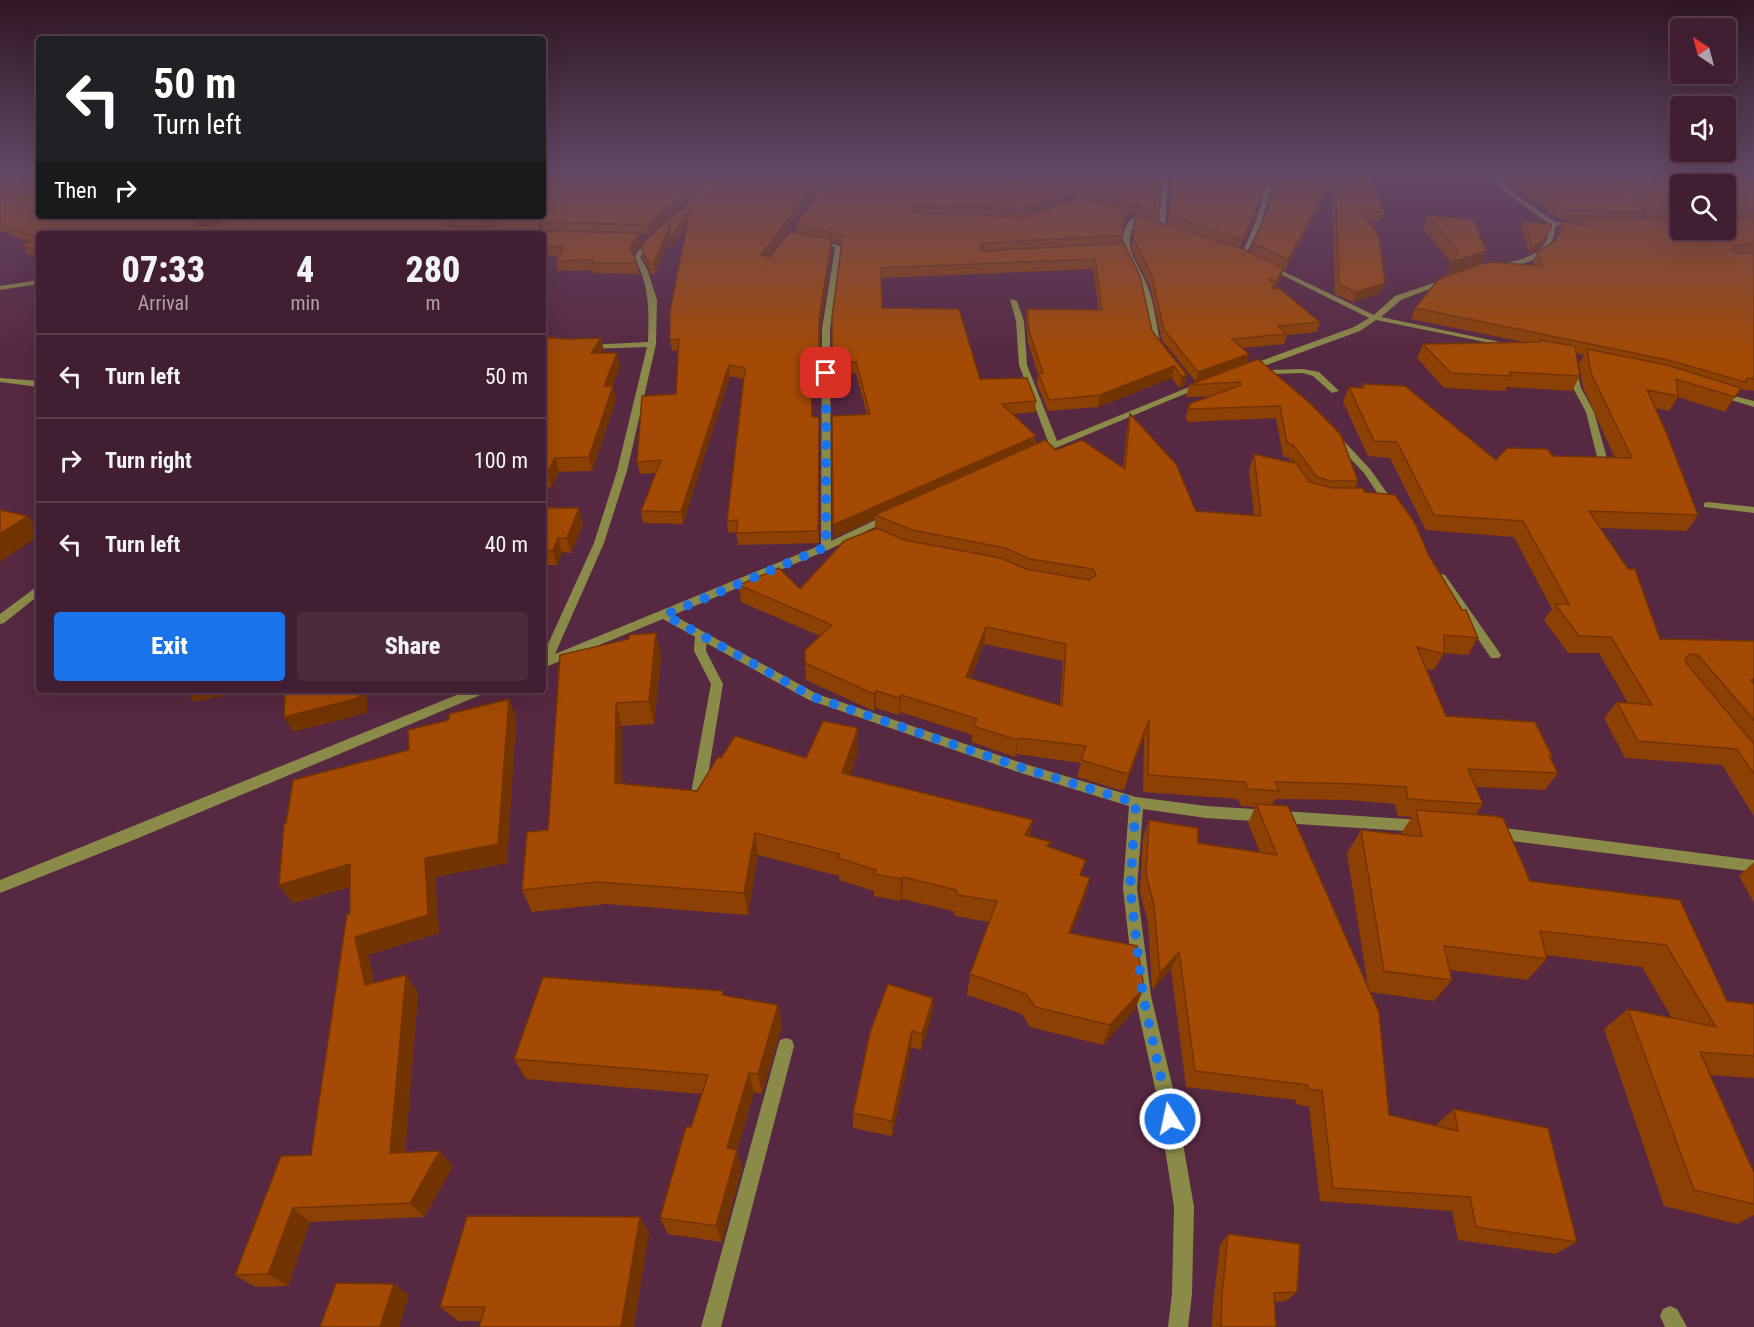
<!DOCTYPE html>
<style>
body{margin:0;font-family:"Roboto Condensed",sans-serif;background:#4c2b3d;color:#f1f3f6;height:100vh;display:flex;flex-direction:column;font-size:22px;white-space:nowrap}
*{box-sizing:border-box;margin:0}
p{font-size:20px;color:#aea2ab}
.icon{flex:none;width:33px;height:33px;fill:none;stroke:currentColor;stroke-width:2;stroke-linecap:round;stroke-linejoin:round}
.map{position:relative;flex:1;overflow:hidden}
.side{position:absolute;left:36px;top:231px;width:510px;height:462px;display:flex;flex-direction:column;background:#411e31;border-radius:6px;box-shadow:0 6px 24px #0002,0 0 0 2px #5a3c4d}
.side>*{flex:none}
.top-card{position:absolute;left:36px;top:36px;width:510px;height:183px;border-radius:6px;box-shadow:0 6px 24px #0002,0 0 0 2px #5a3c4d;background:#202124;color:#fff;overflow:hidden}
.needle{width:39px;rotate:324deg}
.buttons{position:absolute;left:1670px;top:18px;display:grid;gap:12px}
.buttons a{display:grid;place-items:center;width:66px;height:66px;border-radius:6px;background:#411e31;box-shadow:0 6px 24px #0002,0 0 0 2px #5a3c4d;font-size:30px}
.pin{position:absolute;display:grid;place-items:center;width:51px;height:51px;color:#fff;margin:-26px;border-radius:12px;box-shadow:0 3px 9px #0006}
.me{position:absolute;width:66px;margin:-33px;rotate:350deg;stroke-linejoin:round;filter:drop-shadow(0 0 4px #0008)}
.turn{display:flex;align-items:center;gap:21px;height:126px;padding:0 18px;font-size:27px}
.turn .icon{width:78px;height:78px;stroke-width:2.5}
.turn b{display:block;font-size:42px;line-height:51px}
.then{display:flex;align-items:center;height:57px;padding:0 18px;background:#0003;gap:12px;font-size:22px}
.eta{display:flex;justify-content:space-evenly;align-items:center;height:102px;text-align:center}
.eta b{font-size:36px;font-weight:800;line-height:42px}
.action{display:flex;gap:12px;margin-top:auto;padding:12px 18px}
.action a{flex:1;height:69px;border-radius:6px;background:#1a73e8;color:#fff;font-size:24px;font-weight:800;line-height:69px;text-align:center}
.action a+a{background:#4c2b3d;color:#f1f3f6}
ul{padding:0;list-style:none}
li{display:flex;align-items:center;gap:18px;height:84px;padding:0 18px;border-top:2px solid #5a3c4d}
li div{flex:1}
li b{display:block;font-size:22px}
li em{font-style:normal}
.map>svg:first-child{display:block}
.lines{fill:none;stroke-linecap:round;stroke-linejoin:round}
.service{fill:#8b8b49;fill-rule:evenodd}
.minor{fill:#8b8b49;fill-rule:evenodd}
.wall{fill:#8d4004;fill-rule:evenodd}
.shaded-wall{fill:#733404}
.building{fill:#a44a05;stroke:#733404;stroke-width:1.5;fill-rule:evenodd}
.route{stroke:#1a73e8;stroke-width:10;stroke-dasharray:0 18}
</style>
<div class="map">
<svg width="1754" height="1327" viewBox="0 0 1754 1327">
<rect width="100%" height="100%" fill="#572841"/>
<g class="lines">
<path class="service" d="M1569,366L1576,368L1581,388L1594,412L1610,469L1608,471L1605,472L1600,469L1586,412L1573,388Z
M1303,369L1319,372L1339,391L1332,393L1313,376L1303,373L1271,374L1267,372L1271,370Z
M1708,502L1754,507V513L1704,507V503Z
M701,631L707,635L706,651L723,684L705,793L703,797L698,798L693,797L691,793L711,684L694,651L695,635Z
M786,1038L792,1040L794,1046L721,1327H701L778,1046L780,1040Z
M1670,1306L1677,1309L1687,1327H1665L1660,1316L1663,1309Z"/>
<path class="minor" d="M1163,170H1169L1165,228L1162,230L1159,228Z
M1297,170H1303L1306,184L1271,188L1261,224L1246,255L1241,256L1255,224L1266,186L1300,182Z
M1487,170H1493L1512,192L1555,222H1591L1594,224L1591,226L1558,225L1555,228C1553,257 1520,269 1494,268V266C1511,261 1536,259 1545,243C1549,237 1548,230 1551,225L1508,194Z
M1135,217L1138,219C1119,247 1137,259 1147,285C1154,302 1156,323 1160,341L1164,347L1160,349H1157L1152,341C1148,323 1146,302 1140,285C1132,263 1109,235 1135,217Z
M649,238L654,239L640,257L647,269L657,300L656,344L627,471L604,543L555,654L821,545L822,329L835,247L814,242L817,240L841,246L830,329L831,541L886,515L890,514L895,517L830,549L673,615L817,694L1028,765L1136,797L1206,806L1422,820L1427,822L1429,826L1427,830L1422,832L1206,818L1143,809L1137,888L1151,996L1175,1097L1194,1207L1192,1294L1188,1327H1168L1172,1294L1174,1207L1157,1097L1135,996L1123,888L1129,806L1021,773L809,700L663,619L543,668V655L594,543L617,471L647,347L587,349L583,347L587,345L648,342C649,310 650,286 634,257Z
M1268,264L1374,315L1395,296L1446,279H1450V281L1401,300L1381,317L1519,346L1515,348L1376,320L1360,331L1253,370H1247V366L1354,327L1369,318L1266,267L1265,266Z
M39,280V284L0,290V286Z
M1010,299L1017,301L1024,321L1027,365L1057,441L1199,383L1206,385L1041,454H1035V450L1049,444L1019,365L1016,321Z
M0,378L39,381V387L0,382Z
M1718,392L1754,401V407L1718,396Z
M1337,436L1340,437L1370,469L1397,507L1396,509H1388L1364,473L1334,441V437Z
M1441,574L1445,575L1499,652L1501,655L1499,658H1491L1436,577Z
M39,585V595L4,623L0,624V614Z
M469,690H487L485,693L136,839L0,893V880Z
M1496,827L1754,860V872L1496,839L1491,837L1489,833L1491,829Z"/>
</g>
<path class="wall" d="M0,170L39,216H543V170H722L649,235L640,234L642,243L634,255L637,263L639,274L594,273L593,270L558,271L556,261L558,256H543V234H39V260L28,254L22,244L30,242L0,231Z
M724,170H843L811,199L768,257H770L796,233L795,225L844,170H1162L1159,213L1157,222L1167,225L1171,170H1300L1298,179L1305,178L1303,170H1368L1384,212L1380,221H1368L1385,283L1381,293L1353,302L1335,294L1332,182L1285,270L1283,269L1281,278L1275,288L1320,322L1317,332L1287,335L1284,344L1242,348L1249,354L1246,364L1358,481L1355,488L1364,492L1428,554L1478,638L1468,655L1444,653L1434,670L1426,669L1446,716L1552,756L1551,759L1558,773L1545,790L1476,787L1483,804L1476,814L1530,881L1680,900L1727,1001L1754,1004V1078L1710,1075L1754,1173V1215L1737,1224L1664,1206L1604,1029L1628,1009L1672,1018L1642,967L1546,955L1547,959L1527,980L1450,970L1452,980L1434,1001L1370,992L1389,1115L1438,1126L1437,1124L1454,1109L1577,1242L1555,1254L1458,1240L1452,1211L1320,1201L1309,1107L1296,1104V1100L1186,1087L1171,969L1152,990L1148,923L1140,892L1143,838L1149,820L1198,843L1260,852L1248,823L1255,807L1241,806L1238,799L1143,792L1144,737L1124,790H1120L1077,777L1081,763L1016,754L1015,757L972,742V735L900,712L899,715L876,708L874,711L806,680L805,663L820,636L741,602L739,585L800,589L875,529V519L833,538V525L867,415L856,373L832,374V318L841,244L832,242V249L820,329V374H811L812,417L819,428V543L738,545L736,532L728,533L727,521L743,379L730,376L683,524L643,523L641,511L656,473L640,474L637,462L676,394L678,350L672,351L670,340L687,226L671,249L670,237L655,274H651L643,257L641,247ZM1275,182L1266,215L1253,243L1250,253L1240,248L1253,223L1266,183ZM1066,195L1079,199L1065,203ZM1129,213L1138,216L1134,222L1131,249L1150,286L1162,340L1196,382L1189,385L1186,397L1212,396L1189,404L1186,417L1187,422L1276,418L1283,456L1289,458L1291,461L1290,462L1254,454L1249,470L1254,516L1196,511L1130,414L1127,430L1123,468L1035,445L1036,436L1013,414L1035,412L1036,401L980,379L882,308L881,278L1093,269L1099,310L1027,309L1026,320L1028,342L1038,374L1037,384L1048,411L1098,407L1172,378L1179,388L1184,386L1187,375L1152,331L1121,244L1123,228L1127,221ZM984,644L1063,661L1060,706L971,678ZM1275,799L1348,800L1395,804L1398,816L1412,817L1401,833L1402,834L1361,830L1347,853L1368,987L1272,805Z
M1464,170H1486L1485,171Z
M1495,170H1754V391L1740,389L1725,412L1678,397L1669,411L1655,408L1698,515L1687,531L1600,528L1660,639L1754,641L1753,684L1754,685V816L1722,765L1625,758L1604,718L1617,702L1628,703L1599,653H1568L1544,620L1552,609L1514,537L1426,530L1390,458L1368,456L1343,402L1349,387L1361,388L1362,384L1496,460L1553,456L1615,458L1583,387L1579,363L1584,355L1576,353L1580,376L1572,391L1507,387L1505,391L1444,388L1417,358L1423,344L1524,342L1411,319L1415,308L1466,269L1446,276L1451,263L1423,228L1428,215L1480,264L1534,266L1533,262L1537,252L1555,241L1558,236V232L1562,222L1574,224L1576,220H1561L1506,181ZM1680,184L1725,230H1680ZM1644,212L1649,219H1640Z
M1524,221L1548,235L1540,247L1530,254L1521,228Z
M543,337L568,339L601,338L604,351L602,353L620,366L612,386H613L616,400L592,471L559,472L551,487H543Z
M543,508L583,523L571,553L562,552L557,565H548L543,587Z
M560,655L661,656L654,724L622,726V783L697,791L721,758H806L858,751L850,775L1033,820L1030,836L1050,847L1082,875L1090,878L1084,900L1071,933L1135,1009L1103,1045L1030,1027L1022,1014L967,995L970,974L989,922L955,916L953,911L902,899L900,901L874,896V891L839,880V876L758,855L748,915L606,904L532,912L522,890L548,830Z
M509,699L516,718L507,863L435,877L439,933L368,955L374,983L418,993L405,1152L453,1166L424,1217L310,1222L288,1286L255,1287L235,1275L311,1155L350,914V887L293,903L279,885L286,823L409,750L449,720Z
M1754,862V903L1739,876Z
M724,996L778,1005L782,1026L762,1094L754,1092L737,1151L742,1168L722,1242L668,1234L660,1218L702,1094L526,1079L514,1059Z
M933,998L932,1015L921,1050L911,1047L892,1136L853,1128V1113Z
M640,1217L649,1233L481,1321H458L440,1307Z
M1228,1234L1297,1292L1286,1301L1274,1302L1276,1327H1212L1213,1304L1220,1245Z"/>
<path class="shaded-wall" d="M711,170H722L649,235L648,225Z
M833,170H843L811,199L762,265L761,255L811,189Z
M1300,171L1297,180L1266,183L1253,223L1240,249L1242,239L1268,174Z
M1335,173L1332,182L1285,270L1288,260Z
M1066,195L1065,204L1023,218L1024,208Z
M690,210L691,220L671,249L670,240Z
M1129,212L1127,221L1122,230L1123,220Z
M218,216H235L237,221L200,234L195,225L197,222Z
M451,219L454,229L449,234L446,224Z
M541,222L543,232L541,234L538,224Z
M670,224L671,233L655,274L654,264Z
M1551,228L1540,247L1530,254L1533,247Z
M640,233L642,243L632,258L630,248Z
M832,239V249L820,329V374L819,318Z
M984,243L983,253L979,248Z
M1486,251L1480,265L1446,276L1452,262Z
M1283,268L1281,278L1274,290L1277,281Z
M1385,283L1381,293L1353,302L1356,292Z
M601,338L604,351L593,366L591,353Z
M617,353L620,366L607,400L604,386Z
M1249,354L1246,364L1196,382L1198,372Z
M729,365L730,376L683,524L681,512Z
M1174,366L1172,378L1098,407L1100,395Z
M1187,375L1184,386L1179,388L1182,377Z
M613,386L616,400L592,471L589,457Z
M819,417V543L818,531Z
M1036,436L1035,448L875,515V519L833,538V525Z
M555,458L559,472L551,487L547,473Z
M579,508L583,523L571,553L567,538Z
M28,516L39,530V536L0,562V534Z
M558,538L562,552L557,565L553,551Z
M544,550L548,565L543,587V554Z
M986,627L984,644L965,694L966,677Z
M656,633L661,656L654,724L649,701Z
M186,690H253L194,702Z
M359,690H367V713L293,732L284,717Z
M876,691V708L874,711V694Z
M901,695L900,712L899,715V698Z
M509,699L516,718L507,863L435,877L439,933L368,955L379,1002L365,985L355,937L425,858Z
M616,703L622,726V805L615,783Z
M1149,720L1144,737L1124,790L1129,773Z
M858,728V751L843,795L842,773Z
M1019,738L1016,754L1015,757L1018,740Z
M1033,820L1028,842L1025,835Z
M755,833L758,855L748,915L744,893Z
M350,864L362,883L293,903L279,885Z
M903,877L902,899L900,901L901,879Z
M1090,878L1084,900L1063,954L1069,933Z
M1179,952L1171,969L1152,990L1160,973Z
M406,975L418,993L404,1167L390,1153Z
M1144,988L1135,1009L1103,1045L1110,1025Z
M933,998L932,1015L921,1050L922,1034Z
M778,1005L782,1026L762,1094L758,1074Z
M912,1031L911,1047L892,1136V1121Z
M749,1073L754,1092L737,1151L742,1168L722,1242L716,1226L727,1148Z
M440,1151L453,1166L424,1217L410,1203Z
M293,1208L310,1222L288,1286L268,1274Z
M640,1217L649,1233L634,1327H621Z
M394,1284L409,1295L399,1327H380Z"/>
<path class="building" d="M0,170H39V216H218L197,222L195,225L208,226L234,219L236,216H543V170H711L648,225L541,222L538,224L541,231L640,233L630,248L637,263H592L593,260L556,261L564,247L543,246V234H39V238L0,223ZM451,219L493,221L497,224L494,227H448L446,224Z
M724,170H833L811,189L761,255L770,257L790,232L832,239L819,318V363H811L812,417H819L818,531L736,533L738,520L727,521L745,368L729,365L681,512L641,511L661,460L637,462L642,396L676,394L679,339L670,340V312L690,210L670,240V224L654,264H649L641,247L646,240Z
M844,170H970L1066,195L1024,208L915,206L912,213L1025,217L1081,198L1129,212L1123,220V235L984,243L979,248L984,251L1124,243L1140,276L1152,331L1187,375L1182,377L1174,366L1100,395L1049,400L1038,373H1043L1029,331L1027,309L1102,310L1095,259L881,268L882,308L959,309L980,379L1027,378L1036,401L1002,404L1036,436L833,525L832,416L870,414L856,362L832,363V318L843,235L795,225L818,194Z
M999,170H1162L1159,213L1085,191Z
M1172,170H1300V171L1268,174L1255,214L1242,239L1169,216Z
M1308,170H1368L1384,212L1362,211L1379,237L1385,283L1356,292L1339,284L1335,173L1288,260L1253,243L1266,215L1275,181L1309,177Z
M1507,170H1610L1644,211L1566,210Z
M1621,170H1731L1754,191V210L1731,209L1728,215L1731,218H1754V244L1736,245L1731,250L1736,253H1754V379L1748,378L1745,382L1668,360L1415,308L1439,279L1480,264L1492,262L1542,266L1537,252L1555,241L1563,227L1562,222L1588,225L1577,218L1680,219V230H1725V184H1680V211H1656Z
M1743,170H1754V180Z
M1428,215L1474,220L1486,251L1452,262L1459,252Z
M1138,216L1243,249L1283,268L1277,281L1268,279L1275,284L1272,288L1280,289L1320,322L1278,326L1287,334L1232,339L1249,354L1198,372L1164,330L1152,276L1133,239L1134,222Z
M1524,221L1551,224V228L1544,240L1533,247Z
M39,240V252L22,244Z
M543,337L568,339L601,338L591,353H617L604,386H613L589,457L555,458L547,473H543Z
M1540,340L1575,346L1580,376L1509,372L1512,376L1451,373L1423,344L1540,342Z
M1587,349L1667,365L1741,388L1735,397L1676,379L1678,396L1647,390L1667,434L1698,515L1589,511L1628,569H1635L1660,639L1754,641V678L1751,680L1754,685V720L1698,655L1691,654L1685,658L1687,664L1754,744V774L1737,749L1638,741L1617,702L1652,705L1611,637L1579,636L1555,604H1569L1523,521L1434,515L1397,442L1374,441L1349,387L1364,388L1362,384L1405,386L1496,460L1507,448L1547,449L1553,456L1632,458L1591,373Z
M1258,359L1311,404L1341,435L1358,481H1331L1317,477L1293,445L1287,443L1280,406L1190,409L1189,404L1241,385L1240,382L1189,385Z
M1130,414L1176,464L1196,511L1261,516L1254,454L1293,463L1292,458L1310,482L1332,488H1363L1364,492L1395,495L1415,523L1428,554L1462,610H1466L1478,638L1444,635V654L1417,647L1446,716L1535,722L1552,756H1549L1558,773L1468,769L1483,804L1408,799L1406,787L1358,784L1275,782L1279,791L1248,789L1245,782L1148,775L1149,720L1129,773H1124L1081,760L1086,746L1019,738L1018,740L973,726L977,719L901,695L899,698L876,691L874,694L805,663V650L832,625L739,585L779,568L800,589L844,541L877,528L904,540L1001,558L1026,569L1089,580L1096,575L1093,569L1030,559L1005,548L912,530L875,515L1045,440L1056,450L1082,440L1125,469ZM986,627L1066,644L1062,706L966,677Z
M543,508H579L567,538H558L553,551L544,550L543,554Z
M0,510L28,516L0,534Z
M656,633L649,701L616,703L615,783L697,791L718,757L721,758L735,736L806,758L823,721L858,728L842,773L1033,820L1025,835L1051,842L1047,846L1086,860L1080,875L1090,878L1069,933L1137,946L1144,988L1110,1025L1035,1007L1026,994L970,974L997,901L958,895L956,890L903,877L901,879L874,874L876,870L838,858L840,854L755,833L744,893L598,882L522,890L527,832L548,830L560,655L629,639V635Z
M285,690H359V698L284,717Z
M509,699L498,844L425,858L428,915L355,937L365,985L406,975L390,1153L440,1151L410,1203L293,1208L268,1274L235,1275L281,1156L311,1155L347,914H350V864L279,885L284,824L286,823L293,780L409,750L408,730L449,720V714Z
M1256,804L1288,806L1379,1012L1389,1115L1458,1131L1454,1109L1548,1128L1577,1242L1476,1227L1470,1197L1333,1188L1322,1091L1308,1089V1085L1195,1071L1179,952L1160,973L1154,906L1146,874L1149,820L1198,828V843L1277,855Z
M1416,810L1495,816L1503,818L1530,881L1680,900L1727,1001L1754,1004V1056L1700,1052L1754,1173V1204L1694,1190L1628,1009L1716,1027L1666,945L1540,931L1547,959L1444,946L1452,980L1384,971L1361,830L1422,837Z
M543,977L723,991L722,995L778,1005L758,1074L749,1073L727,1148L737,1150L716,1226L660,1218L686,1127H691L708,1075L514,1059Z
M888,984L933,998L922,1034L912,1031L892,1121L853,1113L870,1032Z
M467,1216L640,1217L621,1327H479L485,1307H440Z
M1228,1234L1300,1244L1297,1292L1274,1293L1276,1327H1221L1222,1295Z
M336,1283L394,1284L380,1327H320Z"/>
<linearGradient id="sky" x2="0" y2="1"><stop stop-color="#301624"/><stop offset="0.48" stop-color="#634865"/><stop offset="1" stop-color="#634865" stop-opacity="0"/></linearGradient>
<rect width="1754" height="356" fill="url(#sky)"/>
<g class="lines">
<path class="route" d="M826,373V547L665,615L813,697L1026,769L1136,803L1130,888L1143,996L1170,1119"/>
</g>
</svg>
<div class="buttons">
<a><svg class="needle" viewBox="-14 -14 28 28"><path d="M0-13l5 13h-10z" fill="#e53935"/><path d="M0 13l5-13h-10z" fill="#aea2ab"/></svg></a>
<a><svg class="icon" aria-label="sound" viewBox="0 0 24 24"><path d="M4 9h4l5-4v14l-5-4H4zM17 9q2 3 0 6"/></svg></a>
<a><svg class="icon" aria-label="search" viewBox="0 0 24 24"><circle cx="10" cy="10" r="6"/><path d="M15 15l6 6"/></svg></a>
</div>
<div class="pin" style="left:826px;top:373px;background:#d93025"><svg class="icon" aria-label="arrive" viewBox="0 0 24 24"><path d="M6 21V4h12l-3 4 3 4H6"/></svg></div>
<svg class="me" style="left:1170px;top:1119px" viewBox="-20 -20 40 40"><circle r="17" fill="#1a73e8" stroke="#fff" stroke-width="3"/><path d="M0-11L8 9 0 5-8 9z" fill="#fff"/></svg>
<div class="top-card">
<div class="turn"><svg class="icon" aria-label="left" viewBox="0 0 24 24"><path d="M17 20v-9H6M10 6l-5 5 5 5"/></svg><div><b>50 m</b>Turn left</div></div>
<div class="then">Then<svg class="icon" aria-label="right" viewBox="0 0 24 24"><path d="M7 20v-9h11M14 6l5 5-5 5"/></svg></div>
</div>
<section class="side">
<div class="eta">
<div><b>07:33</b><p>Arrival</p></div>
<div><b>4</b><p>min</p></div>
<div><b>280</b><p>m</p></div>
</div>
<ul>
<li><svg class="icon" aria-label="left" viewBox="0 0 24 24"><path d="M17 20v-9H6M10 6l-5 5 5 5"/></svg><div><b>Turn left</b></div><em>50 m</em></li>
<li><svg class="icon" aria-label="right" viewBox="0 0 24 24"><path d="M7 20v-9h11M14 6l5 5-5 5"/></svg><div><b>Turn right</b></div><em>100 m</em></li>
<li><svg class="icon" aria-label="left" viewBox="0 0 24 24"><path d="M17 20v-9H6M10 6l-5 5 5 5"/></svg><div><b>Turn left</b></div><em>40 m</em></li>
</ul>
<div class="action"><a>Exit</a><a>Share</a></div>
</section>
</div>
